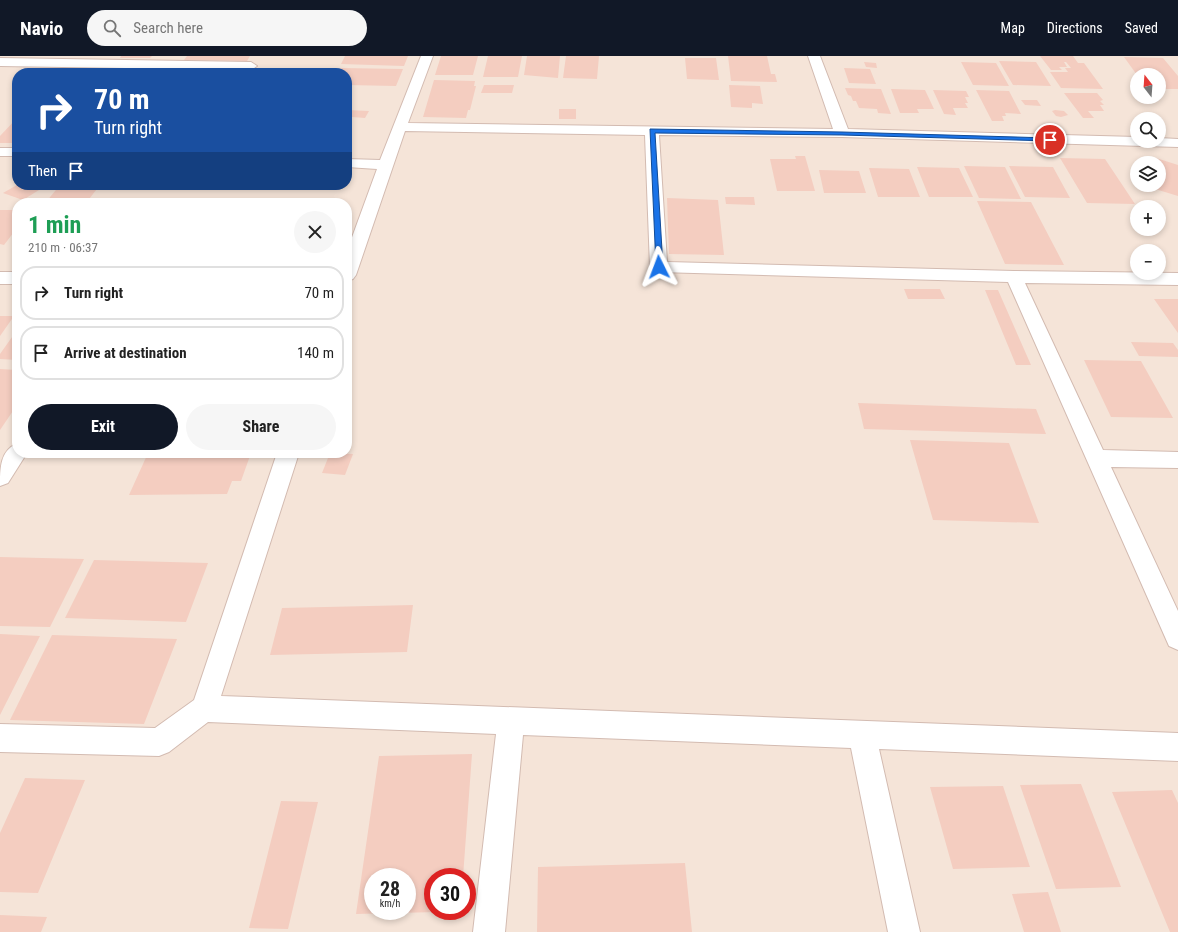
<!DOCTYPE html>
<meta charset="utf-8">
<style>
body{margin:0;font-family:"Roboto Condensed",sans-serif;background:#f6f6f6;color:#222;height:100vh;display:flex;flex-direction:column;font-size:15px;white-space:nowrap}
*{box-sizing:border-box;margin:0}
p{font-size:13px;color:#767676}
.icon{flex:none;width:22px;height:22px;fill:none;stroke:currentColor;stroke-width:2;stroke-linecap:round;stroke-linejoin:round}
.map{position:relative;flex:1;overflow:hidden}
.panel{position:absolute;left:12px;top:142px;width:340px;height:260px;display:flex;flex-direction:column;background:#fff;border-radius:16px;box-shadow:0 2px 6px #0003}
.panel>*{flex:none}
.hud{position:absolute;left:12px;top:12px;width:340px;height:122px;border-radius:16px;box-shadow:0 2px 6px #0003;background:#1a4fa0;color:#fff;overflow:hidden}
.needle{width:26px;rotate:343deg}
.buttons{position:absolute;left:1130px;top:12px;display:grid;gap:8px}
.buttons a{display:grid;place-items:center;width:36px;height:36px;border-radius:50%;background:#fff;box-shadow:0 2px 6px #0003;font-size:20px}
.speed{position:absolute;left:364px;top:812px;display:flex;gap:8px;font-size:20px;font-weight:700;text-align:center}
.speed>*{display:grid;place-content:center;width:52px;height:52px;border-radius:50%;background:#fff;box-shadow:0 2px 6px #0003;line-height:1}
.speed small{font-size:10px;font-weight:400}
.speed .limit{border:6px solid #d22;background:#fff;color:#111}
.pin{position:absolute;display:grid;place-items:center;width:34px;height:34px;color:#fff;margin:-17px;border:2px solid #fff;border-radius:50%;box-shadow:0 1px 4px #0007}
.me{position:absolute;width:44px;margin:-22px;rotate:357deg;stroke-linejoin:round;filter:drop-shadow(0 0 3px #0008)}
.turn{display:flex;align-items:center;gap:14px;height:84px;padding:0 16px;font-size:18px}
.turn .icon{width:52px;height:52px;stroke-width:2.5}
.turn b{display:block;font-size:28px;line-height:34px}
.then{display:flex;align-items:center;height:38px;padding:0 16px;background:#0003;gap:8px;font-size:15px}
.round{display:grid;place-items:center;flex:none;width:42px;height:42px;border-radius:21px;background:#f6f6f6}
.headline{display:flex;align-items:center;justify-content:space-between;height:68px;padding:0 16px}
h1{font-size:24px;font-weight:700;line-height:30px;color:#1e9e55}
.primary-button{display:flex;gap:8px;margin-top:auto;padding:8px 16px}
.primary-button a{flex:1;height:46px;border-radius:24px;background:#111827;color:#fff;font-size:16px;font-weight:700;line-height:46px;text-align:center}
.primary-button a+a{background:#f6f6f6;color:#222}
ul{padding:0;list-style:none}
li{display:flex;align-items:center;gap:12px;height:54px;margin:0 8px 6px;padding:0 8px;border:2px solid #e0e0e0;border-radius:16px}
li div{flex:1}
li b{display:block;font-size:15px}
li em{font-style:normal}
header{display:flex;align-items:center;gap:24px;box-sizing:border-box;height:56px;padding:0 20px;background:#111827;color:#fff}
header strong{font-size:19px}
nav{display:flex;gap:22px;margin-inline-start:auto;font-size:14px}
.search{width:280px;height:36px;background:#f6f6f6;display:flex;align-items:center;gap:10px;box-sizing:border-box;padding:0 14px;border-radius:22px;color:#767676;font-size:15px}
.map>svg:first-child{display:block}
.residential{fill:#f5e4d8;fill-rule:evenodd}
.building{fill:#f4cdc0;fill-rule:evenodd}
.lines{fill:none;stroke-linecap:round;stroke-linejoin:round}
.minor-casing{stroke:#d3bbb1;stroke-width:2}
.minor{fill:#fff;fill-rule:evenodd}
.route{fill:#1a73e8;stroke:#114b97}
</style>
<header>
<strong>Navio</strong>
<div class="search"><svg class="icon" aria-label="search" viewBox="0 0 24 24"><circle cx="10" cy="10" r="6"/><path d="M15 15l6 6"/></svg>Search here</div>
<nav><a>Map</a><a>Directions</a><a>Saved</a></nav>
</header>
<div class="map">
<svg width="1178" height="876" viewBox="0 0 1178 876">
<rect width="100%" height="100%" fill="#fdf3ea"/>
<path class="residential" d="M0,0H1178V876H0ZM17,17H347V129H17ZM1137,19H1159V41H1137ZM1137,63H1159V85H1137ZM1137,107H1159V129H1137ZM17,147H347V397H17ZM1137,151H1159V173H1137ZM1137,195H1159V217H1137ZM373,821H407V855H373ZM433,821H467V855H433Z"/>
<path class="building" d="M121,0H152L150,2H120Z
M187,0H250L247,5L184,4Z
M345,0H408L404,10L341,8Z
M441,0H478L473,19H435Z
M488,0H522L518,21H483Z
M527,0H560L558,22L524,19Z
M566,0H599L597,23L563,22Z
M728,0H767L771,18H775L777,26L731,25Z
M1040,0H1073L1078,7H1084L1103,33L1061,32L1050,16H1068L1065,12H1071L1066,6H1064L1067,11H1059L1062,14H1051Z
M1124,1L1163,2L1178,20V33H1159V19H1137Z
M685,2H716L719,24L687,23Z
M999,5L1036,6L1051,30L1013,29Z
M864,6L876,7L877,12L866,11Z
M961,6L996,7L1009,30L973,29Z
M341,12L403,13L396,30L347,29V17H338Z
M844,12L870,13L876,28L849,27Z
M434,24L475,25L474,30H476L470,54H468L466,62L423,61Z
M484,29H514L512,37H481Z
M729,29L760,30L763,48L752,47V52L731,51Z
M845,32L881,33L891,58L878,57L877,53L859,52L856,45H853L851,40L848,39Z
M891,33L925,34L934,53H917L919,57H900Z
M933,34L966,35L969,41H965L968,47H965L968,52H953L956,59L944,58Z
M976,34L1009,35L1021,58L1005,57L1006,60H1002L1004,65H992Z
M1064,37H1097L1103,44L1100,45L1104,49H1100L1104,55H1088L1094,62H1083Z
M1021,44H1037L1041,50L1025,49Z
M559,53H576V63H559Z
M347,54L369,55L365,62L352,61L347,72Z
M1055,54L1064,55L1068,59L1061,61L1056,60L1052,55Z
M17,62V87H0V80Z
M795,100H805L815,135H777L770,103H796Z
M1153,101L1178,109V140L1142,129H1159V107H1150Z
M1060,102L1105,103L1135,148L1087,147Z
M964,110L1005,111L1021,143L979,142Z
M1009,110L1053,111L1070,142L1025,141Z
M917,111L959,112L973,141H929Z
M869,112L909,113L920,141H878Z
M819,114L859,115L866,137H824Z
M17,129H47L23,144L3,137Z
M60,129H100L86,147L46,146Z
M725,141H754L755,149L726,148Z
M667,142L718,144L724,199L669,198Z
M977,145L1031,146L1064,209L1005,208Z
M0,154H17V172L4,189L0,188Z
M904,233H940L945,243H908Z
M985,234H998L1031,309H1016Z
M1154,243H1178V277Z
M0,260H14L0,280Z
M17,274V304L0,303V298Z
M1131,286L1173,287L1178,294V301L1139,300Z
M1084,304L1141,305L1173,362L1111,361Z
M0,313L17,314V349L0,374Z
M858,347L1036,353L1046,378L864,373Z
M910,384L1009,387L1039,467L933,464Z
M148,397H251L241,425H232L227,438L129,439Z
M330,397L353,398L345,419L322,417Z
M0,501L84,503L50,571L0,570Z
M94,504L208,507L186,566L65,562Z
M413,549L407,596L270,599L282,552Z
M0,578L40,580L0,659Z
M52,579L177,583L144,668L10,664Z
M472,698L463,821H433V855L437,856L356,858L379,700ZM373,821H407V855H373Z
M25,722L85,724L38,837L0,836V777Z
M1081,728L1121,831L1056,833L1020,729Z
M1003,730L1030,811L953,813L930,731Z
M1172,734L1178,747V876H1170L1112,736Z
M281,745L318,746L288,873L249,872Z
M685,807L692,876H537L538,811Z
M1048,836L1061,876H1024L1012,838Z
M0,859L47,861L41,876H0Z"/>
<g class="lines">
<defs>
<path id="minor" d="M421,0H433L408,67L833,73L808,0H820L848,73L1137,81V85H1159V82L1178,83V91L842,81L659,79L667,206L1014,215L1178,217V229L1025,227L1103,394L1178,396V412L1111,411L1178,555V594L1169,590L1008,226L659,216L653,215L650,211L645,79L405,75L356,219L353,223L347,225V195L377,113L347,111V103L380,104Z
M0,2L251,6L257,10L251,14L0,10Z
M0,92H17V100H0Z
M0,216H17V228H0Z
M17,388V397H27L8,427L0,430C0,413 0,394 17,388Z
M277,397H299L221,640L1178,677V705L879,693L920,876H888L851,692L523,679L505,876H473L496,678L208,666L169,696L159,700L0,696V668L155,672L194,644Z"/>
</defs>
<use href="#minor" class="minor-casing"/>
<use href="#minor" class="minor"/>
</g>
<path class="route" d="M650,73L842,76L1050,82L1053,84L1050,85L842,79L655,77L663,211L659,213L656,211Z"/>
</svg>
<div class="buttons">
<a><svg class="needle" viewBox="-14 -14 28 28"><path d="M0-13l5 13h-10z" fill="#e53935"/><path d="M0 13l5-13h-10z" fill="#767676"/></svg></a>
<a><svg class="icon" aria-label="search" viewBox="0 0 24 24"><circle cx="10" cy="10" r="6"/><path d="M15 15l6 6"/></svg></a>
<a><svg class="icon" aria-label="layers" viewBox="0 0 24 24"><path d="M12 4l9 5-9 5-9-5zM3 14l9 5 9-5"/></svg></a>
<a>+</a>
<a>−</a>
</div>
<div class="speed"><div>28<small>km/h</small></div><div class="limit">30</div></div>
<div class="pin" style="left:1050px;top:84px;background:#d93025"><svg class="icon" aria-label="arrive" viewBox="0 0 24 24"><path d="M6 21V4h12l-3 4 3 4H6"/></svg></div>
<svg class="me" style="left:659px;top:211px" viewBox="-20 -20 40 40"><path d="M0-17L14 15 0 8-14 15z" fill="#1a73e8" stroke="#fff" stroke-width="4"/></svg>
<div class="hud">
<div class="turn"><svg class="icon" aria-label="right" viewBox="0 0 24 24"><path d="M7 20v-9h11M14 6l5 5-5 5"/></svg><div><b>70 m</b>Turn right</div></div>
<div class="then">Then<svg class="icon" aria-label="arrive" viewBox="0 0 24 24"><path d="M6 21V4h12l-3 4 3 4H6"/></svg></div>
</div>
<section class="panel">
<div class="headline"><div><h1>1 min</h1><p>210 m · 06:37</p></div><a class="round"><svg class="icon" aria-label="close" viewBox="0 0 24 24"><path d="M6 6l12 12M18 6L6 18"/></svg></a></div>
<ul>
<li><svg class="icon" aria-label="right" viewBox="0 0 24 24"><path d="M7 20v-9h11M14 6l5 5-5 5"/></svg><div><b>Turn right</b></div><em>70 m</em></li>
<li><svg class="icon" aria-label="arrive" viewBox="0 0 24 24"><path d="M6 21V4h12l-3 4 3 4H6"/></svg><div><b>Arrive at destination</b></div><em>140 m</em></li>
</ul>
<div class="primary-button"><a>Exit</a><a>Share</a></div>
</section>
</div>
